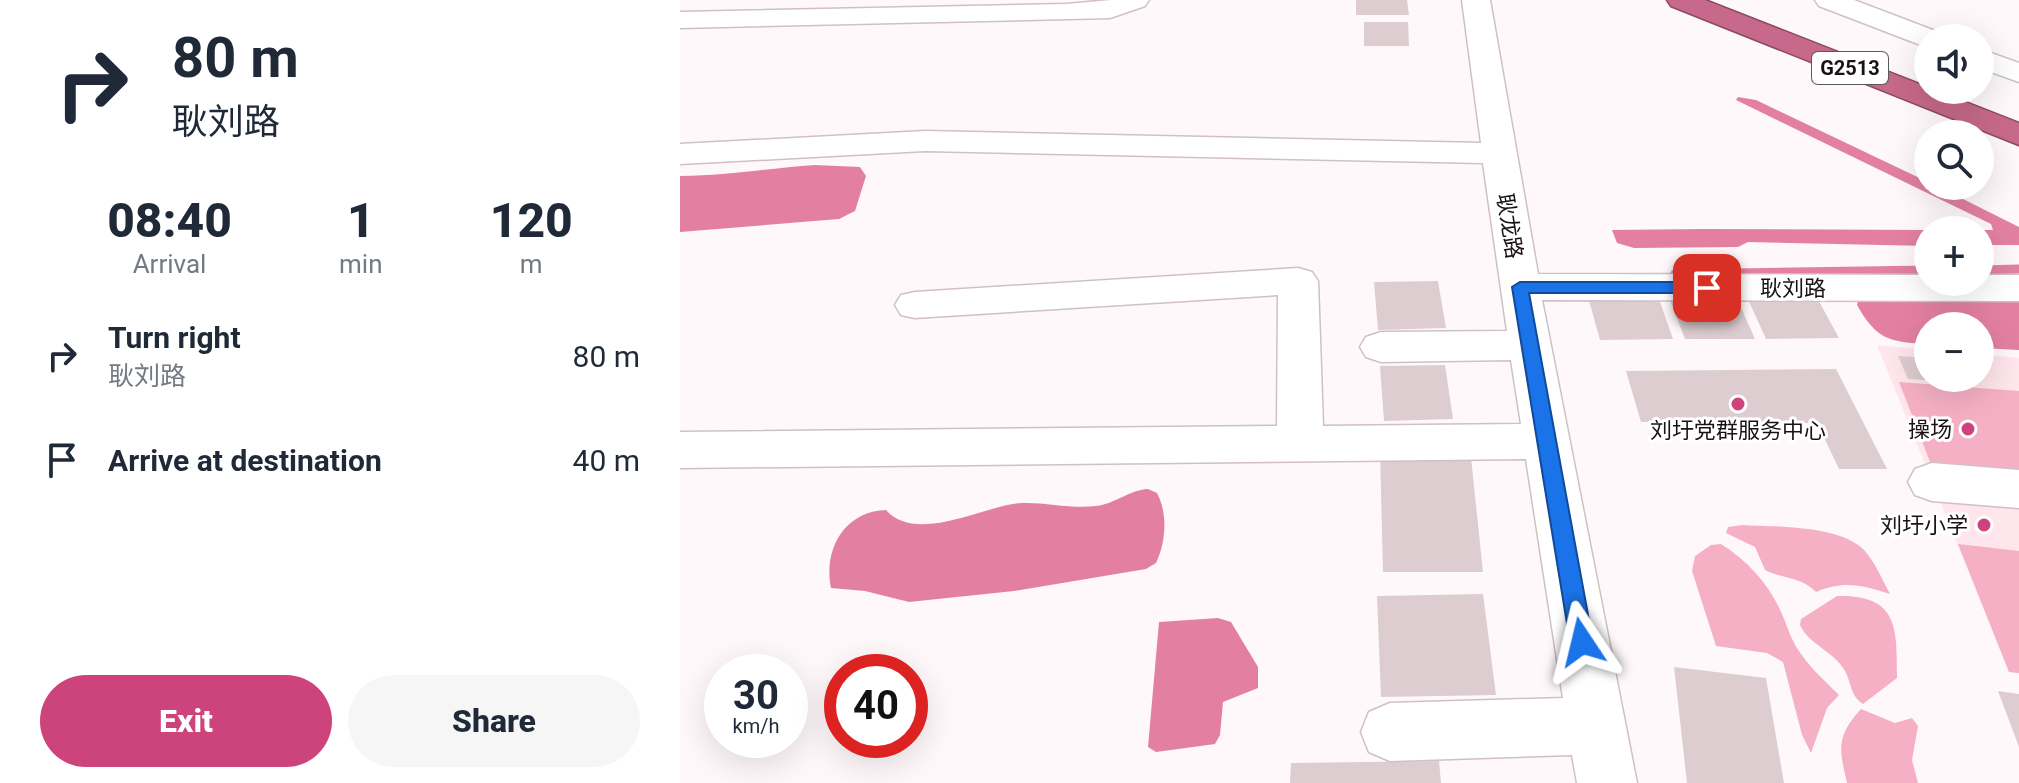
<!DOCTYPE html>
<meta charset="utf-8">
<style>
body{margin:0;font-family:Roboto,"Noto Sans SC",sans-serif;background:#f6f6f7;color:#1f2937;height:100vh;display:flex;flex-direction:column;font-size:30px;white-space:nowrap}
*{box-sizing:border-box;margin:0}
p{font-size:26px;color:#747a83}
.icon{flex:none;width:44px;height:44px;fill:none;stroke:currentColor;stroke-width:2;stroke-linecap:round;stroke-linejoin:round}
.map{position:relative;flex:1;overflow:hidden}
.side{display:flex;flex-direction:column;background:#fff;width:680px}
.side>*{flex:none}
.hud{background:#fff;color:#1f2937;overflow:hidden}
.fabs{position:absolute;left:1234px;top:24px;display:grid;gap:16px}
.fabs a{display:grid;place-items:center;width:80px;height:80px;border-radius:50%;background:#fff;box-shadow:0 8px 32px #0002;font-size:40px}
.speed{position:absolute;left:24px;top:654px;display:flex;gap:16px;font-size:40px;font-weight:700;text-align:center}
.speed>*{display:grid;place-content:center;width:104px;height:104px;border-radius:50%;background:#fff;box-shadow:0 8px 32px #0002;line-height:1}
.speed small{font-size:20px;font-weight:400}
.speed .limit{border:12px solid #d22;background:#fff;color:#111}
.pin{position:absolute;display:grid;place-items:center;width:68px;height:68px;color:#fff;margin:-34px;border-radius:16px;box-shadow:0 4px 12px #0006}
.me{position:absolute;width:88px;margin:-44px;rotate:350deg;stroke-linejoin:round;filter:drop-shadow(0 0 6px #0008)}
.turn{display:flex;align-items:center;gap:28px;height:168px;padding:0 40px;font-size:36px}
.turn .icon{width:104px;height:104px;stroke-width:2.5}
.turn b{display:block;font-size:56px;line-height:68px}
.eta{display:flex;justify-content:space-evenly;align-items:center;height:136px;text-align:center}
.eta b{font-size:48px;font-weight:800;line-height:56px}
.primary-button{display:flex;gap:16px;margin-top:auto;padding:16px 40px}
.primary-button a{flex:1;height:92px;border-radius:48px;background:#cd437b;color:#fff;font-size:32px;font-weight:800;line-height:92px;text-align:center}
.primary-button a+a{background:#f6f6f7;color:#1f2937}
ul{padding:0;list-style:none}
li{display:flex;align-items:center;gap:24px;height:104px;padding:0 40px}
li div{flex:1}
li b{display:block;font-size:30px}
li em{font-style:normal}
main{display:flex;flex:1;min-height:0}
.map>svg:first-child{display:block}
.built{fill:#ffe5ec}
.green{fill:#f6b0c5}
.water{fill:#e380a1}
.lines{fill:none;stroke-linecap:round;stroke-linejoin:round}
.stream{stroke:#e380a1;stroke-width:9}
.building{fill:#ddcdd1}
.minor-casing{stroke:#d0c0c4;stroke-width:3}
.highway-casing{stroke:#8a4b61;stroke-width:3}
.minor{fill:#fff;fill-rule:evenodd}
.highway{fill:#c7698a;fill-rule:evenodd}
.route{fill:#1a73e8;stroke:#114b97;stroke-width:2}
.poi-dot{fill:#cd437b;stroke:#fff;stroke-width:3}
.labels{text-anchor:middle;stroke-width:6;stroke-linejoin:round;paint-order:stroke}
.shield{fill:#fff;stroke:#5d595a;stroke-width:2}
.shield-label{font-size:20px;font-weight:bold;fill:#181214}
.street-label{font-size:22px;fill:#181214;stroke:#fff}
.poi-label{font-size:22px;fill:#181214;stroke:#fff;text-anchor:end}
</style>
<main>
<section class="side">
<div class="hud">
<div class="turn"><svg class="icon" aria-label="right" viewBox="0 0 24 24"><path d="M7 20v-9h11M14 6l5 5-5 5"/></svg><div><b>80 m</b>耿刘路</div></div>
</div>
<div class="eta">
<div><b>08:40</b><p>Arrival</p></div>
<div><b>1</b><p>min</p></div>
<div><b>120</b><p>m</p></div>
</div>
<ul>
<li><svg class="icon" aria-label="right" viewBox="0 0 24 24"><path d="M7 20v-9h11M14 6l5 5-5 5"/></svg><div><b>Turn right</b><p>耿刘路</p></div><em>80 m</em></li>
<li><svg class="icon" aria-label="arrive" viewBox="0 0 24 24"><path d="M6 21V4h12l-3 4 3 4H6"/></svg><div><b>Arrive at destination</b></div><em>40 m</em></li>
</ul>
<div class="primary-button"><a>Exit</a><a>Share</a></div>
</section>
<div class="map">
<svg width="1339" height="783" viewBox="0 0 1339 783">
<rect width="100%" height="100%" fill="#fff8fa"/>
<path class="built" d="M1197,345L1248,350V378H1300V354L1339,358V673L1329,672Z"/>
<path class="green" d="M1219,382L1339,391V474L1252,467Z
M1062,525C1096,527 1160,525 1184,550C1195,562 1202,579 1210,594C1183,585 1163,580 1136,592C1120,576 1103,579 1085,570L1075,547L1046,533L1048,527Z
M1041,544C1068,561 1089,584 1102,614C1107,625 1110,637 1117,648C1128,666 1144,680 1159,695L1147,708L1131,753L1122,735L1103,662L1087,653L1036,646L1012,571L1015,556L1031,545Z
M1278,544L1339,551V673L1329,672Z
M1157,596C1218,595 1217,626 1217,678L1183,704C1171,697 1171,682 1165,671C1154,651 1129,645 1120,625L1121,619Z
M1181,709L1215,723L1232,718L1238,726L1232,760L1238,783H1167C1159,749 1156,736 1181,709Z"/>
<path class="water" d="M1058,97L1076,100L1248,182V186H1257L1339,227V245H1300V230H1313L1311,224L1056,100Z
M135,165L180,167L186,176L175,211L159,219L0,232V176C47,176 89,168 135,165Z
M1024,229L1248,230V246L1068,242L1058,247L954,248L937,243L932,230Z
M1190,300H1339V350L1300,348V326H1248V344C1209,342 1197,340 1177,305L1178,301Z
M468,489L477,493C488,514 486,542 476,563L466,569L334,591L229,602L185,591L151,588C143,549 165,511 206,510C237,545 304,505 342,503C366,502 391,509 416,506C435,504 449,490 468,489Z
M538,618L551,622L578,667V688L543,702L540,735L535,744L476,752L468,747L479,622Z"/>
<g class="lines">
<path class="stream" d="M1300,270L1339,269
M995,274L1248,270"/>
</g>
<path class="building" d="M676,0H727L729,15H676Z
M684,22H728L729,46H684Z
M758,281L766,328L698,330L694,282Z
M1055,294L1075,339H1005L988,295Z
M1135,294L1159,338L1086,339L1066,295Z
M978,296L993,339L920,340L908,297Z
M1218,356L1248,358V378H1269L1271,382L1228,379Z
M765,365L773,419L704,421L700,366Z
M1156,369L1207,469H1159L1137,423H1094L1098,430L1046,431L1042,421L961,422L946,371Z
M790,448L803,572H703L700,449Z
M803,594L816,695L701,697L697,596Z
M994,667L1086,678L1104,783H1007Z
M1318,691L1339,694V747Z
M759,761L761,783H610L611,763Z"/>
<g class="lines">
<defs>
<path id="minor" d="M431,0H469L465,6L430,18L0,28V12L386,4Z
M782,0H810L858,274L1248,275V282H1300V275H1339V301L862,300L957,783H897L892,755L710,761L689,752L681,732L689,712L710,703L883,698L846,459L0,468V432L597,426L598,295L235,318L221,315L215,305L221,295L235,292L618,268L632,272L638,281L643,426L841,424L831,360L701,362L686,357L680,347L686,337L701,332L827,331L803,163L245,151L0,164V144L245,131L801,143Z
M1135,0H1174L1258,32L1262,38H1248V47L1238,44L1139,6Z
M1300,49L1339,63V82L1300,68Z
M1252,463L1339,470V508L1252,501L1235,495L1228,482L1235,469Z"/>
<path id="highway" d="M987,0H1025L1339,123V145L991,6Z"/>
</defs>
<use href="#minor" class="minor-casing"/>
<use href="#highway" class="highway-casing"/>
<use href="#minor" class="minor"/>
<use href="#highway" class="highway"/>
</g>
<path class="route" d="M840,282H1027L1035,288L1027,293H849L913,642L910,649L902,652L894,649L890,642L832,287Z"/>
<g class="poi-dot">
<circle cx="1058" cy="404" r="8"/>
<circle cx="1288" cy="429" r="8"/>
<circle cx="1304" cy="525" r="8"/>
</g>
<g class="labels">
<rect class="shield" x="1132" y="52" width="76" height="32" rx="6"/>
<g class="shield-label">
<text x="1170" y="75">G2513</text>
</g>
<g class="street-label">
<text transform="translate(830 226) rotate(81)" y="8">耿龙路</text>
<text x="1113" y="296">耿刘路</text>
</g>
<g class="poi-label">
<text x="1272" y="437">操场</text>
<text x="1058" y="438" text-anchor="middle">刘圩党群服务中心</text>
<text x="1288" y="533">刘圩小学</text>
</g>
</g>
</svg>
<div class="fabs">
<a><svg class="icon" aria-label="sound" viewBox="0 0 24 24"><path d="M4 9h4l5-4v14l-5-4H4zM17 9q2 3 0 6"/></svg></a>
<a><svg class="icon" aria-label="search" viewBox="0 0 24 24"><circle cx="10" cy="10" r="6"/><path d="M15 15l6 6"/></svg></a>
<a>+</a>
<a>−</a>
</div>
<div class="speed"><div>30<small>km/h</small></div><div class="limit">40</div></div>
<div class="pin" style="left:1027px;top:288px;background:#d93025"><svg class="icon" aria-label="arrive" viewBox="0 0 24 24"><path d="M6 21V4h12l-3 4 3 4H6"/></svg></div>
<svg class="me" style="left:902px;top:642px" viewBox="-20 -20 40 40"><path d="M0-17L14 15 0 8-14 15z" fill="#1a73e8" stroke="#fff" stroke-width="4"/></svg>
</div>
</main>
